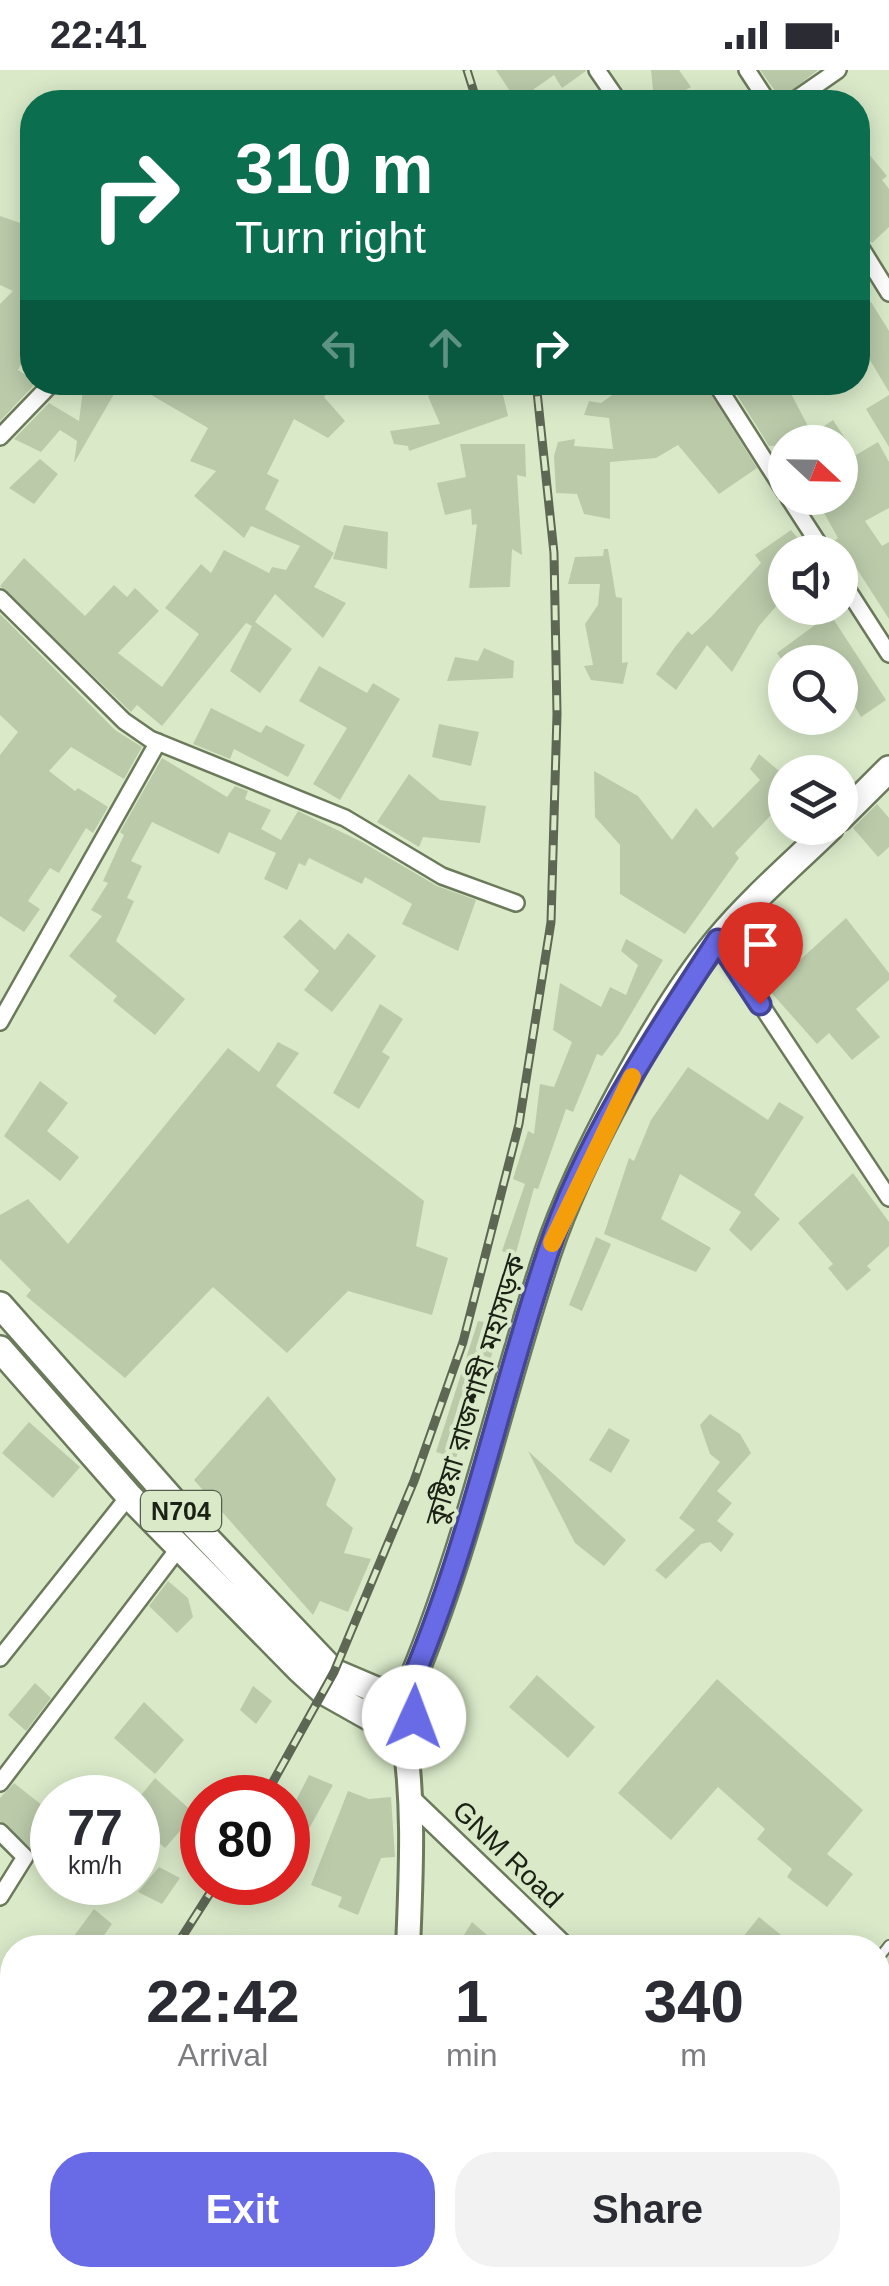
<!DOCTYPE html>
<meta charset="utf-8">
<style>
body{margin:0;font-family:Helvetica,"Noto Sans Bengali",sans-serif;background:#f2f2f3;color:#2b2b33;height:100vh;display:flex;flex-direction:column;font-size:38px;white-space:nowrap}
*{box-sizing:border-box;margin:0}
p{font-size:32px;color:#7c7c81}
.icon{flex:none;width:55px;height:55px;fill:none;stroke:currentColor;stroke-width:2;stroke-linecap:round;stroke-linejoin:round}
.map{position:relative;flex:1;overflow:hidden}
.side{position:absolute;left:0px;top:1865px;width:890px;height:352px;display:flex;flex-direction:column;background:#fff;border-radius:40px 40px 0 0;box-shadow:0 5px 25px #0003}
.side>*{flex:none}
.top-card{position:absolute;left:20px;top:20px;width:850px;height:305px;border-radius:40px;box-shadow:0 5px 25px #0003;background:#0b6e4f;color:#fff;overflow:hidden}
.needle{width:65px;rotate:112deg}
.buttons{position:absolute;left:768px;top:355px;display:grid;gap:20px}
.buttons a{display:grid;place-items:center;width:90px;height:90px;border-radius:50%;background:#fff;box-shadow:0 5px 25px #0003;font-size:50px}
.speed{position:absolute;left:30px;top:1705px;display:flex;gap:20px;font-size:50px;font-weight:700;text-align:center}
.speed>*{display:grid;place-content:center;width:130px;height:130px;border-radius:50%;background:#fff;box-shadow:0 5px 25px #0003;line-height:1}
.speed small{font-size:25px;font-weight:400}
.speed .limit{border:15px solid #d22;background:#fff;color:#111}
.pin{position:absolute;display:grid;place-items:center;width:85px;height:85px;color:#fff;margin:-102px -42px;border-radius:50% 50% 50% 0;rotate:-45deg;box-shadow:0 0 10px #0007}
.pin .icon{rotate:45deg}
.me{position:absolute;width:110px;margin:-55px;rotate:2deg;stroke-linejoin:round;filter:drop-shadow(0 0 8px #0008)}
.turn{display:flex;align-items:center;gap:35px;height:210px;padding:0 50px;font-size:45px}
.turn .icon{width:130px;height:130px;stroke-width:2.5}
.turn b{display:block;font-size:70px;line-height:85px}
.lanes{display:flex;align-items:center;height:95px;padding:0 50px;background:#0003;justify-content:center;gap:50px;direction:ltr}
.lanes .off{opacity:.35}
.eta{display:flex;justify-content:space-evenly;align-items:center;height:170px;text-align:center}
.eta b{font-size:60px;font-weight:700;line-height:70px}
.button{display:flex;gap:20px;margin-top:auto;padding:20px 50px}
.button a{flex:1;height:115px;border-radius:40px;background:#686be5;color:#fff;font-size:40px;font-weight:700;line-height:115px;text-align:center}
.button a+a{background:#f2f2f3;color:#2b2b33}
.status{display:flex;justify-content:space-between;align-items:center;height:70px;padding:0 50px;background:#fff;direction:ltr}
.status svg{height:28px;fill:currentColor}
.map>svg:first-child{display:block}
.building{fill:#bbcbaa}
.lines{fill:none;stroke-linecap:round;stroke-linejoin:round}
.service-casing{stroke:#6c7a5c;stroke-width:12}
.minor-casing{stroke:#6c7a5c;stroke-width:20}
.tertiary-casing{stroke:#6c7a5c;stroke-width:25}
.secondary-casing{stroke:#6c7a5c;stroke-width:28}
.trunk-casing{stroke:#6c7a5c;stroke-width:30}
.service{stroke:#fff;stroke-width:8}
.minor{stroke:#fff;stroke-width:15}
.tertiary{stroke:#fff;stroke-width:20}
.secondary{stroke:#fff;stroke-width:22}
.trunk{stroke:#fff;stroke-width:25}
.rail-casing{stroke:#5e6754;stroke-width:9}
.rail{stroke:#daeac9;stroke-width:5;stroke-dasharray:15;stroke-linecap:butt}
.route-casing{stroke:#444695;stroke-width:25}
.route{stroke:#686be5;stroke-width:18}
.slow{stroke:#f59e0b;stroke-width:18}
.labels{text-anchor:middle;stroke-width:8;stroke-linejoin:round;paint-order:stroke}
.shield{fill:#daeac9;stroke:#555d4b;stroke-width:2.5}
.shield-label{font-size:25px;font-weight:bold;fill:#1c2115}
.street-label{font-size:28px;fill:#1c2115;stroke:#daeac9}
</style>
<div class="status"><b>22:41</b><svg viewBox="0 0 49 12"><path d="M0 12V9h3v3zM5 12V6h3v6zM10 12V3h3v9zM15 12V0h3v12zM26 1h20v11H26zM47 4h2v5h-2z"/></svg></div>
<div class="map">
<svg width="889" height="2216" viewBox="0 0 889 2216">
<rect width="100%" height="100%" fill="#daeac9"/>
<path class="building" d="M496,0H586V1L562,18L554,5L534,19L536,32H517Z
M651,0H679L691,17L665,32L654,29Z
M760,0H818L781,29Z
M858,71L887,106L882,110L889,119V157L872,173L858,162Z
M0,146L32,157V275L18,300L37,312L0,351V234L13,221L0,215Z
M871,232L889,261V322L858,270V240Z
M84,312H121L74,393L77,371L60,360L41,382L14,369L49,333L79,351Z
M129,312H319L329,320L324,327L345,351L328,368L294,349L267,404L279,410L265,439L334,483L314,517L346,533L323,568L275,524L255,552L292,579L260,623L230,601L252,556L246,553L162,656L137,635L131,642L0,516L24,488L85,546L114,515L127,527L135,518L159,541L118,583L162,617L199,564L165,538L201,494L211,503L224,480L269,503L272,497L286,500L300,476L251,456L244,468L194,426L216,401L190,391L208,358Z
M488,312H500L508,346L409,381L408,376L394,374L390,361L440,354L428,326L454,314L457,323Z
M630,312H704L757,398L719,424L678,375L656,388L610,392V449L584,444L577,424L556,423L554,386L558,372L575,369L574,376L613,379L609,348L584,345L589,331L601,333Z
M729,312H785L812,364L833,350L856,385L878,372L889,392V438L865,451L882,476L889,472V549L848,485L845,487L834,471L838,468L818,432L840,428V372L769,376Z
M889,325V377L866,339Z
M460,374H525L526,407L517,405L522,485L512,479L510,517L469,518L477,454L472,455L471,439L445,445L437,413L466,407Z
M40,389L58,404L34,434L9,418Z
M344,455L388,462L387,499L333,489Z
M791,460L809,482H785V526L759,556L732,602L707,575L676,620L656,604L675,577L688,561L692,565L711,547L761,493L755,485Z
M604,479H608L616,527L622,528V593L628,592L623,614L591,610L584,596L593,595L585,554L598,535L600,514H568L575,487L603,486Z
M0,544L115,660L142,677L124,709L71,677L49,701L75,721L78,718L108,737L93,763L86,758L59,803L50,798L28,831L40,839L24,862L0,846V685L18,662L0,645Z
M830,544L886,630L861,647L840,612V592H783L777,583Z
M484,578L514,591L513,608L447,611L455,587L478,591Z
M319,596L367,623L373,613L400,629L340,730L313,714L347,658L299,631Z
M211,638L261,663L266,655L305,675L288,707L234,679L230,689L193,674Z
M439,654L479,662L471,696L432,687Z
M759,684L785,706V730L735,783L739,788L685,864L620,824V775L595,747L594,701L638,726L672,770L696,738L713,758L760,710L750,699Z
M162,688L227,727L235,716L248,721L245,729L271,740L261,759L281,770L298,741L362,772L437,816L476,830L458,881L402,854L412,834L365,807L362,814L309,788L305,796L299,793L287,820L264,809L276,783L229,762L219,784L152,752L131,791L142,796L127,828L134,831L116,871L185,929L155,965L113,931L117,926L69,886L102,846L91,840L108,813L103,811L124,765L120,762Z
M409,704L440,730L486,736L480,773L423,767L419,777L377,752Z
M877,734L889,748V777L878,787L853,758Z
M846,848L889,903V910L856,939L880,967L852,990L829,963L817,974L768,919Z
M300,849L335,880L348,863L376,886L332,942L304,920L319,901L283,867Z
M626,869L663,890L619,964L602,986L597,984L573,1042L566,1039L538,1119L534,1118L515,1186L502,1181L525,1114L513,1109L528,1061L534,1064L540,1014L554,1017L572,972L553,960L560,913L601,937L610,917L626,925L638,895L621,881Z
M380,934L403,949L382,982L390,987L359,1039L333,1023Z
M278,972L299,983L276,1016L424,1131L416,1176L448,1188L432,1245L348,1221L287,1283L213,1217L125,1308L26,1226L31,1220L0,1189V1145L28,1129L68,1174L228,978L259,1002Z
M688,997L768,1050L779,1032L804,1047L754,1125L780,1149L751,1181L729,1160L741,1142L680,1104L661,1149L711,1178L696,1202L604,1164L629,1088L634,1091L651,1050Z
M40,1011L68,1033L47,1061L79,1087L60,1111L4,1066Z
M853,1103L889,1152V1176L867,1196L871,1200L847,1221L828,1198L833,1194L798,1153Z
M596,1167L611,1174L582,1241L569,1235Z
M478,1251L502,1255L456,1388L436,1382Z
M268,1326L336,1409L326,1435L353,1458L344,1483L371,1489L348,1542L320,1531L313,1545L194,1410Z
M710,1344L740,1364L751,1383L717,1421L732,1433L717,1451L734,1464L721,1482L710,1472L701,1474L666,1509L655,1500L695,1460L679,1448L720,1392L710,1384L700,1355Z
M29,1352L80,1397L53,1428L2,1383Z
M609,1358L630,1370L611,1403L589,1390Z
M528,1381L626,1470L604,1496L575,1473Z
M168,1511L188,1528L193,1547L177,1563L149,1536Z
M537,1605L595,1657L568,1688L509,1637Z
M717,1609L863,1740L827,1784L853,1804L827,1837L787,1807L792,1799L757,1769L765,1759L718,1717L671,1770L618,1723Z
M35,1613L51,1628L26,1661L8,1645Z
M253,1616L272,1631L256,1654L240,1640Z
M144,1632L184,1670L155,1704L114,1668Z
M309,1705L333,1715L305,1766L288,1759V1746Z
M155,1708L195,1744L165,1778L138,1754V1729Z
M14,1713L52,1743V1797L0,1751V1728Z
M348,1721L369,1729L391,1727L395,1787L381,1788L358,1845L338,1837L342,1827L311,1815Z
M159,1797L180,1808L162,1834L138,1822Z
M94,1839L112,1854L95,1878H65Z
M759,1847L797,1878H757L743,1867Z
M472,1852L502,1878H456Z"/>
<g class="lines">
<defs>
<path id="service" d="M878,1889L889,1875
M878,1920L889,1926"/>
<path id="minor" d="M597,0L619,32
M747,0L768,32
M792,32L838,0
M858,173L889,223
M715,312L785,422
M0,367L53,312
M789,428L824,482
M840,508L889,584
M0,528L124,651L150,669L345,748L442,806L516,833
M718,870L889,1128
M0,952L158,672
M0,1588L129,1426
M0,1713L178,1479
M0,1762L25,1787L0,1827"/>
<path id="tertiary" d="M412,1731L565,1878
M878,2087L889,2089
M474,2216L483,2205"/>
<path id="secondary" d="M403,1659C415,1732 411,1803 408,1878
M390,2216V2205"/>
<path id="trunk" d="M840,748L889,699
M0,1235L196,1457L334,1602L381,1622
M0,1279L129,1426L300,1600L323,1621L378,1652
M374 1639a21 21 0 1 1 42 0a21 21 0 1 1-42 0Z
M407,1622C468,1480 499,1328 548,1182C578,1093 658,943 718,870C751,830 793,794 830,758"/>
</defs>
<use href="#service" class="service-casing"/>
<use href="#minor" class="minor-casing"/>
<use href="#tertiary" class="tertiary-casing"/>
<use href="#secondary" class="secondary-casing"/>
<use href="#trunk" class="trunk-casing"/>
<use href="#service" class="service"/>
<use href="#minor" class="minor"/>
<use href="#tertiary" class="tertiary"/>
<use href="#secondary" class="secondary"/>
<use href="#trunk" class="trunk"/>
<defs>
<path id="rail" d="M467,0L477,32
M264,1728L334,1602L414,1411L463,1272L519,1054L551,852L557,644L554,483L536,312
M175,1878L217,1812
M0,2123L12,2105"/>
</defs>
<use href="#rail" class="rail-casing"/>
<use href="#rail" class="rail"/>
</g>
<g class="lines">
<defs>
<path id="route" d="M414,1647L416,1636L407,1622C469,1480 499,1328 548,1182C585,1071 654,968 718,870L760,934"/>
</defs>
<use href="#route" class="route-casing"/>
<use href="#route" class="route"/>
<path class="slow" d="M552,1173L632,1007"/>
</g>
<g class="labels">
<rect class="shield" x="141" y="1421" width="80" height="40" rx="8"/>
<g class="shield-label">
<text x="181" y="1450">N704</text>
</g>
<g class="street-label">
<text transform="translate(475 1320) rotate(-73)" y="10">কুষ্টিয়া রাজশাহী মহাসড়ক</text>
<text transform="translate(508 1784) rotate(44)" y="10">GNM Road</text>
</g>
</g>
</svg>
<div class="buttons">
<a><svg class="needle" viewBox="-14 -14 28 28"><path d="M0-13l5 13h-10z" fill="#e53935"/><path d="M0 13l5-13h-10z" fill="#7c7c81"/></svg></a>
<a><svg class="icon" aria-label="sound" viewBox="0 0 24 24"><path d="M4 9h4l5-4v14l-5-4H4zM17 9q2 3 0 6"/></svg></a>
<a><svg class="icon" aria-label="search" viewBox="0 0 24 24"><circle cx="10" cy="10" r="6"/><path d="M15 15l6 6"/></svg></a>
<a><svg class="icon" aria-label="layers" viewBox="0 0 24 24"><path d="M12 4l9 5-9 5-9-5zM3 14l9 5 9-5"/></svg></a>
</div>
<div class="speed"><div>77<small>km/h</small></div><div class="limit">80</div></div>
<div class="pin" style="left:760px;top:934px;background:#d93025"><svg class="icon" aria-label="arrive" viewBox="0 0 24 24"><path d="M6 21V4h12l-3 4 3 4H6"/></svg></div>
<svg class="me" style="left:414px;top:1647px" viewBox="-20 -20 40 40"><circle r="19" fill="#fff"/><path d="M0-13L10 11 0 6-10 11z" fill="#686be5"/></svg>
<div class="top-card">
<div class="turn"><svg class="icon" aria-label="right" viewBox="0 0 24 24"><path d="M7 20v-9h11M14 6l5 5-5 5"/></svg><div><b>310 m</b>Turn right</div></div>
<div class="lanes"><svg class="icon off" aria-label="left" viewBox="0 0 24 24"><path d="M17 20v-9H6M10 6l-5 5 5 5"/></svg><svg class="icon off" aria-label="ahead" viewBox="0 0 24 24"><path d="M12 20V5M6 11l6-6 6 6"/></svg><svg class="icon" aria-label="right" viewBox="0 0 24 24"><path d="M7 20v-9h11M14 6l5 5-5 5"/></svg></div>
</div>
<section class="side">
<div class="eta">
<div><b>22:42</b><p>Arrival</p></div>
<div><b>1</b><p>min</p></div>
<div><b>340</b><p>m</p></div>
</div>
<div class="button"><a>Exit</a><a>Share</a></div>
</section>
</div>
